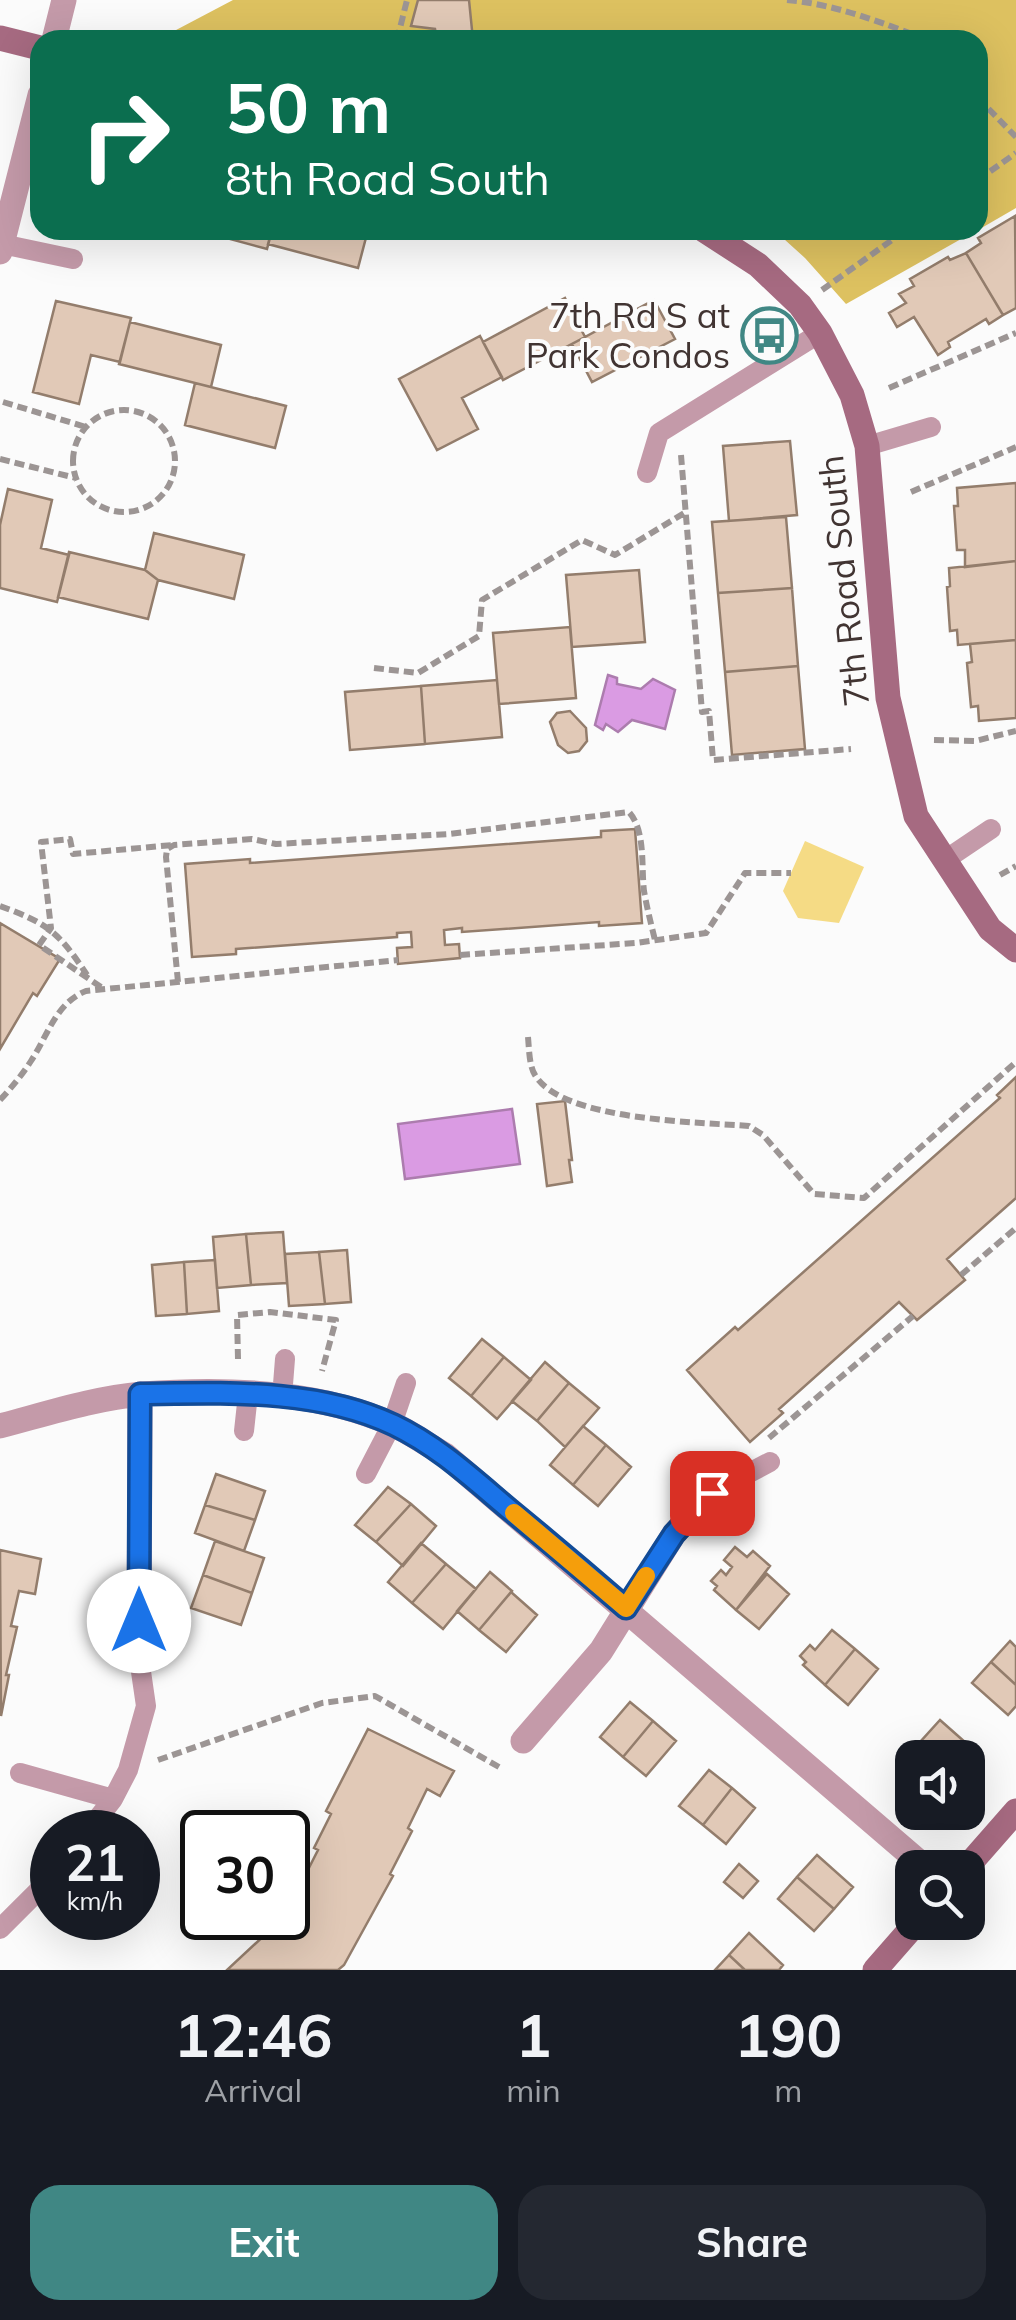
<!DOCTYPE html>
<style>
body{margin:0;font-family:Mulish,sans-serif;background:#242831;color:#f1f3f6;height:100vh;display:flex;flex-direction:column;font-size:38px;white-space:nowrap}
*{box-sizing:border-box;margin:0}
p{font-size:32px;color:#9ea1a6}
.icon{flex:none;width:55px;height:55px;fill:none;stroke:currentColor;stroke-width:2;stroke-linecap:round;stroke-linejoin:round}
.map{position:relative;height:1970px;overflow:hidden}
.details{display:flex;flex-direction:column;background:#171b24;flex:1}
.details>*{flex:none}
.top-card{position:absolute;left:30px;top:30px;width:958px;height:210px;border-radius:30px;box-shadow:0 10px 40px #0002;background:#0b6e4f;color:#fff;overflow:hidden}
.buttons{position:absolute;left:895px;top:1740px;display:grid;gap:20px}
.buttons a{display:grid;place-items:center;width:90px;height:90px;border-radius:20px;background:#171b24;box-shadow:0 10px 40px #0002;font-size:50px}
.speed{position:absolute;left:30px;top:1810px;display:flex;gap:20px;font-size:50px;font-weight:700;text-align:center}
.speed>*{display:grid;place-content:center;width:130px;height:130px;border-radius:50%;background:#171b24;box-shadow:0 10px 40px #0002;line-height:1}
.speed small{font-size:25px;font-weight:400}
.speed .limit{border:5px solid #111;border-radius:15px;background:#fff;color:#111}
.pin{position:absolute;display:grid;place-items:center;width:85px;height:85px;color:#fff;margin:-42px;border-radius:20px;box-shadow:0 5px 15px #0006}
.me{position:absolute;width:110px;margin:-55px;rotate:0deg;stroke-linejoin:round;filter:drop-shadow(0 0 8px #0008)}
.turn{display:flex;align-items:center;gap:35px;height:210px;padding:0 30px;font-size:45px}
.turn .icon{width:130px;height:130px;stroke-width:2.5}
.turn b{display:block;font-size:70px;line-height:85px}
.eta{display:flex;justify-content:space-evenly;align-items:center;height:170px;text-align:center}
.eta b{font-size:60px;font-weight:700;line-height:70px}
.primary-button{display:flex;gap:20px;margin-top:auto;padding:20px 30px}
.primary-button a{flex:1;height:115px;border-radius:30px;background:#408784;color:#fff;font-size:40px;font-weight:700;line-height:115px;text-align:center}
.primary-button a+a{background:#242831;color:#f1f3f6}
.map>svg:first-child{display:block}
.green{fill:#f5db85}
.forest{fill:#ddc160}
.water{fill:#da9be3;stroke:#ac7cae;stroke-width:2.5}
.building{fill:#e1c9b7;stroke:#937d6c;stroke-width:2.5}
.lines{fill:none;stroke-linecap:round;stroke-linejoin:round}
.path{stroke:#9c9594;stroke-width:6;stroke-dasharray:10 5;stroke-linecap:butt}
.lane{stroke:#c49aa9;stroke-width:20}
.street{stroke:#c49aa9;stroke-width:25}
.secondary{stroke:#a66a81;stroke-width:25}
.route-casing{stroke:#114b97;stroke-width:25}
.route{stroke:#1a73e8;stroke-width:18}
.slow{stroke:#f59e0b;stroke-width:18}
.labels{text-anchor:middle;stroke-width:8;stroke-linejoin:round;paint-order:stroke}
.poi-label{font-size:35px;fill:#413432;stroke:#fbfbfb;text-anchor:end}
.street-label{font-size:35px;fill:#413432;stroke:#fbfbfb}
</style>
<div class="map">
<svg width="1016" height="1970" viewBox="0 0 1016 1970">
<rect width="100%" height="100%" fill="#fbfbfb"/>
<path class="green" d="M805,841L864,867L839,923L798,918L783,891Z"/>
<path class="forest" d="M233,0H1016V208L978,230V40L159,39Z
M774,230H977L846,304L805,258Z"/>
<path class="water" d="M608,675L617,678V684L641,689L653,679L675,690L665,729L632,720L618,732L606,724L603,730L595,725Z
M512,1109L520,1164L405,1179L398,1124Z"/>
<path class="building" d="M418,0H469L473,40H437L435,29L411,26Z
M1015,216L1016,308L1003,315L966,253L981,243L978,238Z
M197,230H272L267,249Z
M272,230H368L358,268L268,244Z
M966,253L1003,315L989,324L986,319L948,342L950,347L938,355L914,317L897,327L889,313L906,303L899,294L914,286L910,279L948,257L950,260Z
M565,298L585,337L503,380L483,342Z
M654,300L675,339L592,382L572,344Z
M56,301L131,318L120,362L91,355L79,404L33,392Z
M130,322L221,345L211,387L119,364Z
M480,336L502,377L462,398L478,429L437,450L399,379Z
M195,383L286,406L275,448L185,425Z
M790,441L797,515L729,521L723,446Z
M1016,483V561L965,567V550H957L954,506H958L957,488Z
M8,489L52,500L41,548L69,555L57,602L0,588V525Z
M786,517L792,588L718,593L712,522Z
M154,533L244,555L234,599L158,580L145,570Z
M69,552L145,570L158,580L148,619L58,597Z
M1016,561V640L958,645L957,630L950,631L947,587L950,586L949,568Z
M639,570L645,642L572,647L566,575Z
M792,588L798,666L725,672L718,593Z
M570,627L576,698L499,704L493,633Z
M1016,640V718L979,721L978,706L971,707L967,663L972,662L970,644Z
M798,666L805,749L732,755L725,672Z
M497,680L502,737L425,744L421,686Z
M421,686L425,744L350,750L345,692Z
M570,711L586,728L587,741L579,751L568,753L558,745L550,722L557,713Z
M635,829L642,923L599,926V922L462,932V928L444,930L445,945L459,944L460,958L398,964L397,948L412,947L411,932L397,933V937L236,949V954L192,957L185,864L250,859V863L601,837V831Z
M0,923L60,959L37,996L33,993L0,1049Z
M1016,1077V1198L947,1259L965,1280L917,1320L899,1302L779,1409L783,1413L750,1442L687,1370L735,1327L738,1330L1000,1098L997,1095Z
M565,1101L572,1160H569L572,1182L547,1186L537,1104Z
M283,1232L287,1283L251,1285L246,1234Z
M246,1234L251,1285L217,1288L213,1237Z
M347,1250L351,1302L325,1304L319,1252Z
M319,1252L325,1304L289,1306L285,1254Z
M215,1260L219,1311L187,1314L184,1262Z
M184,1262L187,1314L156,1316L152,1265Z
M482,1339L504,1357L471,1396L449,1378Z
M504,1357L531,1380L497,1419L471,1396Z
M545,1362L569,1383L537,1421L512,1401Z
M569,1383L599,1408L565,1447L537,1421Z
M583,1426L606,1445L573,1485L550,1465Z
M606,1445L631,1467L598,1506L573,1485Z
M216,1474L265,1491L255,1520L205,1505Z
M388,1487L411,1504L376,1542L355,1525Z
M411,1504L436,1526L403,1566L376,1542Z
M205,1505L255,1520L244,1551L195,1533Z
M215,1541L264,1558L252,1593L203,1575Z
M421,1543L446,1564L412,1603L388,1582Z
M735,1547L747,1557L753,1551L770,1566L736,1610L714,1590L717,1586L711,1581L721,1570L726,1575L732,1567L724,1560Z
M0,1550L41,1559L35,1594L19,1591L11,1626L17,1627L6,1675H9L1,1716Z
M446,1564L476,1589L443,1629L412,1603Z
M490,1572L512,1591L479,1630L457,1611Z
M767,1574L789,1594L759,1629L736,1610Z
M203,1575L252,1593L241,1625L191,1608Z
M511,1592L537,1615L506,1652L479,1630Z
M832,1630L855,1649L825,1685L803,1665L806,1662L800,1656L810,1645L815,1650Z
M1010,1641L1016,1647V1685L991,1662Z
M855,1649L878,1669L848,1705L825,1685Z
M991,1662L1016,1685V1706L1008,1715L972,1683Z
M630,1702L653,1721L623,1757L600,1737Z
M940,1720L975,1751L968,1760V1758H939L921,1741Z
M653,1721L676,1741L646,1776L623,1757Z
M368,1729L454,1771L440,1796L427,1789L408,1828L412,1831L390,1874L393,1876L344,1965L338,1970H227L283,1918H288V1909L318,1850L314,1848L331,1814L326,1811Z
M921,1741L939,1758H912V1771L902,1762Z
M709,1770L732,1788L703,1825L679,1806Z
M732,1788L755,1808L726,1844L703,1825Z
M817,1855L853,1887L834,1909L797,1877Z
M739,1864L758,1881L743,1898L724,1882Z
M797,1877L834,1909L814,1931L778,1899Z
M749,1933L783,1965L779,1970H745L729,1955Z
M729,1955L745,1970H715Z"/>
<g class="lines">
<path class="path" d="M787,0C835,4 883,23 928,40
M397,40L407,0
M978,98L1016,137
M978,180L1016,153
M822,290L906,230
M889,388L1016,333
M3,402L86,427
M73 461a51 51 0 1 1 102 0a51 51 0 1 1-102 0Z
M681,455L702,712L709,711L713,760L851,749
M0,459L76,478
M911,492L1016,447
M374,668L418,673L479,636L482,600L582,540L615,555L686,512
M934,740L975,741L1016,731
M1000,875L1016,866
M0,906C47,923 59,932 87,975
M460,955L636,943L706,933L745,873H791
M178,982L166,857L167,849L174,845L252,839L276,844L449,834L629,812C646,831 641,867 644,891C647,908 651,924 655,940
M101,987L39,945L51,928L41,842L70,839L73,854L173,845
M528,1037C529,1047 529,1066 535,1075C562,1121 700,1122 749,1126L763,1135L814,1194L864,1198L1016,1062
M0,1100C12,1087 22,1075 31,1061C48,1035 56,1003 86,991L398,960
M961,1275L1016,1228
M238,1359L237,1315L270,1312L336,1320L322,1371
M769,1438L913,1316
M158,1760L322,1703L375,1696L499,1767"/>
<path class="lane" d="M2,244L73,259
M867,446L931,427
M647,473L659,433L820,333
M945,860L991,829
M282,1397L285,1359
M244,1431L248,1394
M366,1474L392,1424L406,1383
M711,1493L770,1462
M20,1773L113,1799
M87,1832L113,1799L128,1770L146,1706L139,1658
M0,1929L52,1877"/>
<path class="street" d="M54,40L64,0
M0,252L40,95
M0,1426C46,1414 95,1398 142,1394C223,1388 317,1390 392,1424C410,1432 428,1445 445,1455L926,1868
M139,1658L140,1394
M523,1741L601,1651L674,1534L711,1493"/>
<path class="secondary" d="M0,38L40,48
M704,230L758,265L800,305L820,333L852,395L867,446L888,698L916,816L990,929L1016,950
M966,1868L1016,1811
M875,1970L917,1922"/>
</g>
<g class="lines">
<defs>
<path id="route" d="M139,1621L140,1394C223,1393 316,1388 394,1425C438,1446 473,1479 510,1510C549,1542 588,1575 626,1608L674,1534L712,1493"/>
</defs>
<use href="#route" class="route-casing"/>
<use href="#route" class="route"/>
<path class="slow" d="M514,1513L626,1608L646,1576"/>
</g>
<defs>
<symbol id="bus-ring" viewBox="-11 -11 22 22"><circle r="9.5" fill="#fbfbfb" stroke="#408784" stroke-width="1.5"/><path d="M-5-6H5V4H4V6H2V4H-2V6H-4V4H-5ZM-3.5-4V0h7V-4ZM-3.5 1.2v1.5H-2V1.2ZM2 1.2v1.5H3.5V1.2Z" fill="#408784"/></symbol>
</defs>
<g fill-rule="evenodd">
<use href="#bus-ring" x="738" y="304" width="63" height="63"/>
</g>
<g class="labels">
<g class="poi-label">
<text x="730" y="328">7th Rd S at<tspan x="730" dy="40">Park Condos</tspan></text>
</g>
<g class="street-label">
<text transform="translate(844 581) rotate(-96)" y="12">7th Road South</text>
</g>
</g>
</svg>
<div class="buttons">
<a><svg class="icon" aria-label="sound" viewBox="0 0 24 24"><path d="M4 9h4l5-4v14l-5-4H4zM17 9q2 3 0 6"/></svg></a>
<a><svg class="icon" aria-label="search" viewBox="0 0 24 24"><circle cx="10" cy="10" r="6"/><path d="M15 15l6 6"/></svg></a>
</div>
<div class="speed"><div>21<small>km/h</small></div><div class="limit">30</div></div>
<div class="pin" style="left:712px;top:1493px;background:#d93025"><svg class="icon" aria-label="arrive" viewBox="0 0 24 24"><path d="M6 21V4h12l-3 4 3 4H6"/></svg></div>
<svg class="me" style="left:139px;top:1621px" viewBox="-20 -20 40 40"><circle r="19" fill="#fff"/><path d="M0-13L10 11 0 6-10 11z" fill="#1a73e8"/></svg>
<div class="top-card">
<div class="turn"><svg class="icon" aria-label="right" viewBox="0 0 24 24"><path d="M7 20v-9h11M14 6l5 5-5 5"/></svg><div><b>50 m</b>8th Road South</div></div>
</div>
</div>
<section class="details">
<div class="eta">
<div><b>12:46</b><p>Arrival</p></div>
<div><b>1</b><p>min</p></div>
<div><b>190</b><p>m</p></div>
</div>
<div class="primary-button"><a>Exit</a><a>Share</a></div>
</section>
